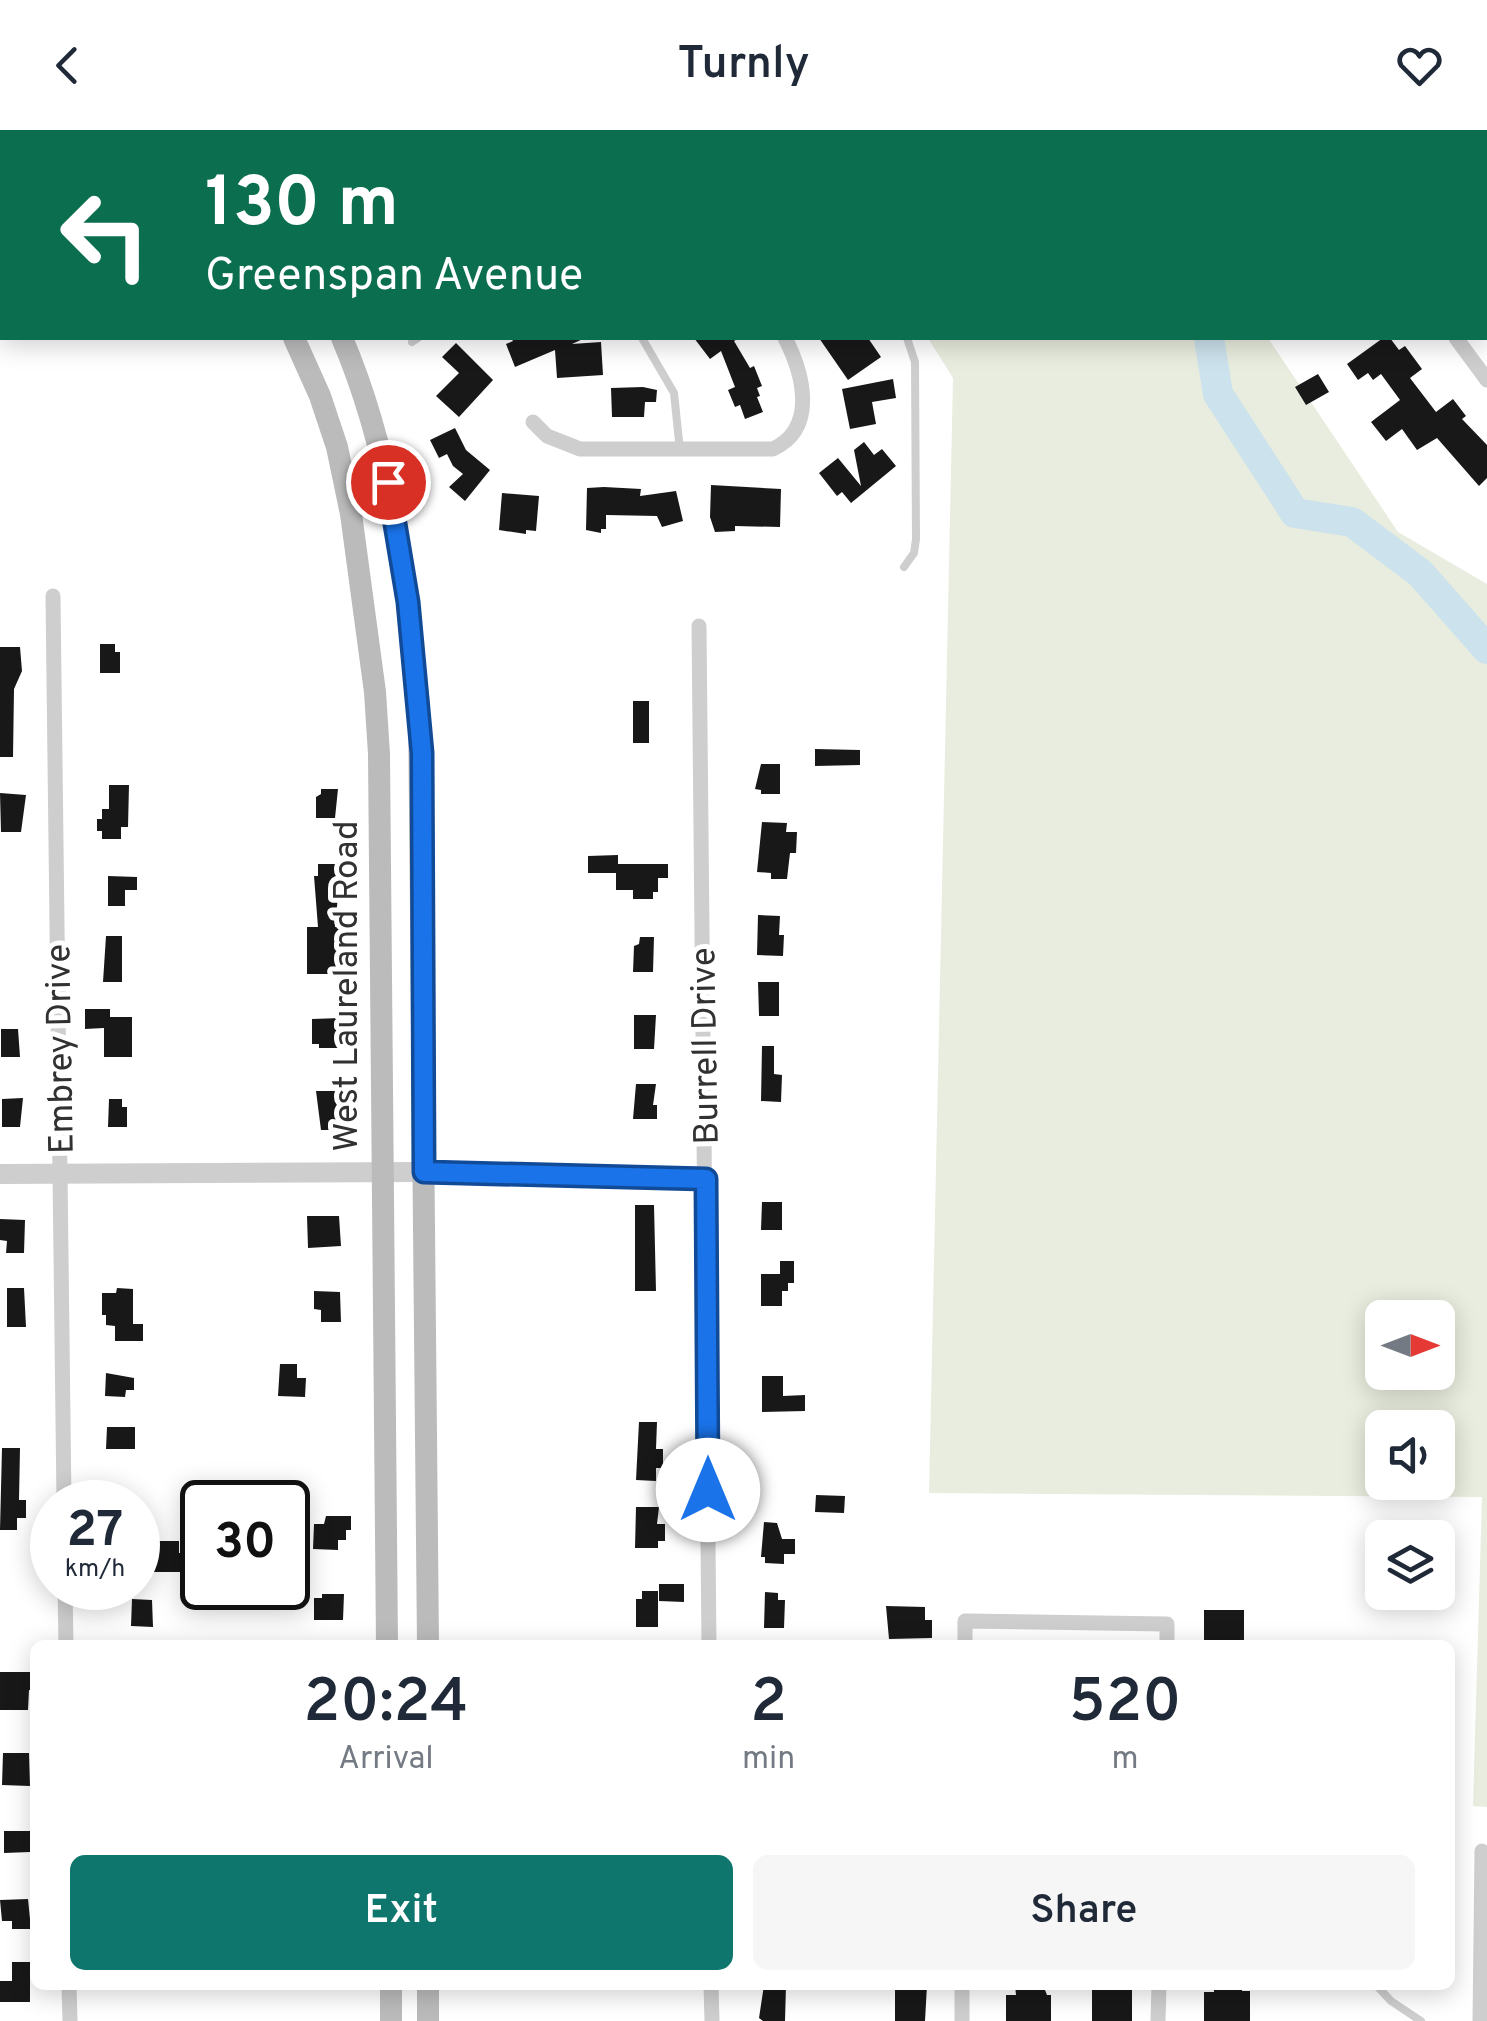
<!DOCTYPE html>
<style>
body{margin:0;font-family:Overpass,sans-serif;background:#f6f6f7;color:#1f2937;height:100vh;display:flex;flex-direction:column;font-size:38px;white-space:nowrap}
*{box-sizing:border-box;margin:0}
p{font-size:32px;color:#747a83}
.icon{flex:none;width:55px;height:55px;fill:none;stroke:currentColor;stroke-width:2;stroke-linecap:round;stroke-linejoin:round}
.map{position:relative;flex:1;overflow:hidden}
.details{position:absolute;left:30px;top:1510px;width:1425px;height:350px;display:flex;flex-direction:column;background:#fff;border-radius:15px;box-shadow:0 5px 25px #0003}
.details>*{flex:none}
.top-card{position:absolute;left:0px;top:0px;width:1488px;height:210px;box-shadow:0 5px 25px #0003;background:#0b6e4f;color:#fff;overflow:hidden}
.needle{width:65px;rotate:90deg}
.tools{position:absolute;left:1365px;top:1170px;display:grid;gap:20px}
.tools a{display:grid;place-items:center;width:90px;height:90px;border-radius:15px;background:#fff;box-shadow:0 5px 25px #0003;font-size:50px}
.speed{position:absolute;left:30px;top:1350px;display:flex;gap:20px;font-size:50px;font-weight:700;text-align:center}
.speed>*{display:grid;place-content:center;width:130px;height:130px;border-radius:50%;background:#fff;box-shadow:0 5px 25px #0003;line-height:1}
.speed small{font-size:25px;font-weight:400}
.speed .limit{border:5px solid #111;border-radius:15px;background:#fff;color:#111}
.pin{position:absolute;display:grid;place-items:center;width:85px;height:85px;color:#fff;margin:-42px;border:5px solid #fff;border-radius:50%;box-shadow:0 2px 10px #0007}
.me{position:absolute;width:110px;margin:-55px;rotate:0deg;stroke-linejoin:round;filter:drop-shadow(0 0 8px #0008)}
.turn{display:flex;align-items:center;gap:35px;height:210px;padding:0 40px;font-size:45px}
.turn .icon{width:130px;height:130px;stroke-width:2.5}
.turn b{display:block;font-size:70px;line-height:85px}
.eta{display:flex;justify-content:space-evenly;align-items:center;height:170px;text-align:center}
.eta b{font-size:60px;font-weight:600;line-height:70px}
.action{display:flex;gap:20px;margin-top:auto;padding:20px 40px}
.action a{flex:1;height:115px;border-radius:15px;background:#0f766e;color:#fff;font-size:40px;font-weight:600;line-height:115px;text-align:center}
.action a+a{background:#f6f6f7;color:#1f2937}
header{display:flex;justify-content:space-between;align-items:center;height:130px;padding:0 40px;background:#fff;font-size:45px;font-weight:600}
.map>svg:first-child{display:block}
.green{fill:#e8eddf;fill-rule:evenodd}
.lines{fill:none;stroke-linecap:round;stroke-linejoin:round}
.river{stroke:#cce2ec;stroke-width:30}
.building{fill:#181818}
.service{stroke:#cecece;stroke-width:8}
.minor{stroke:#cecece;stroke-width:15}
.tertiary{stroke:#cecece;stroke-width:20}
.secondary{stroke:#bbb;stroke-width:22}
.route-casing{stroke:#114b97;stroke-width:25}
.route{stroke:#1a73e8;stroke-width:18}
.labels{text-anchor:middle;stroke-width:10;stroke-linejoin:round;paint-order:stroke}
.street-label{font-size:35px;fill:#313131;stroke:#fff}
</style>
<header><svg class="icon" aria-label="back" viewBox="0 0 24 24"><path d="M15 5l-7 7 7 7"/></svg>Turnly<svg class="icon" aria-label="heart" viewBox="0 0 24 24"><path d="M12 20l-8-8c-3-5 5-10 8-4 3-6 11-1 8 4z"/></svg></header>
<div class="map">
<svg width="1487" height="1891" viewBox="0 0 1487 1891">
<rect width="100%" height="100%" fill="#fff"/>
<path class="green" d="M928,208H1268L1398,402L1487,454V1677L1473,1676L1482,1367L929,1363L953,248ZM1382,1188H1438V1242H1382ZM1382,1298H1438V1352H1382Z"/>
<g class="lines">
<path class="river" d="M1091,0L1093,2
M1209,208L1218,264L1295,383L1352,392L1420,443L1487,519"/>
</g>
<path class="building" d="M511,208H585L572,214L601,212L603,245L557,248L555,220L515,237L506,214L513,211Z
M694,208H739L734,211L750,238L754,236L762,256L757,258L760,266L757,267L763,282L745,289L740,275L735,277L728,260L735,257L721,221L710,229Z
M819,208H868L881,227L848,250Z
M1383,208H1390L1399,220L1405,216L1422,239L1410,248L1436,282L1453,269L1466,286L1462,289L1487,315V348L1479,356L1437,308L1417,320L1402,299L1386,311L1371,292L1400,270L1381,244L1373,250L1368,243L1358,250L1347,234Z
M456,213L493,250L459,287L436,266L459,243L442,227Z
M1318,244L1329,262L1306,275L1295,257Z
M893,249L896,268L872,272L876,294L850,299L842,259Z
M643,257L657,260L656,272H645L644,287H612L611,258Z
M455,298L466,320L490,340L465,371L449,357L463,344L453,336L447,324L439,328L430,310Z
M864,312L874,325L882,319L896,336L851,373L842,362L837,366L819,343L838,328L861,356L854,320Z
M711,355L781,359L780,397L735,396V401L715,402L710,387Z
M604,357L641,359L640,366L676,361L683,391L662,397L657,386L606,385V399H601V403L586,400L587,358Z
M502,363L539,366L536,401L526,400V404L499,400Z
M100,514H115V522H120V543H100Z
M0,517H20L22,541L14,559L13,627H0Z
M633,571H649V613H633Z
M815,619L860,620V635L815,636Z
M761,634H780V664H761V660L755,659Z
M109,655H129L128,697H121V709H102V701H97V689H102V679H109Z
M321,659H338L335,688H316V667L321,664Z
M0,663L26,665L21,702H1Z
M762,692L787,693L786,702H797L796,723H790L787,749H771V743L757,742Z
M618,725V734H668V748H658V762H653V769H633V760H616V743H588V726Z
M318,734H335L338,766L335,797H345V814H340L339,844H307V797H318L314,746H318Z
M108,746L137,747V760H125V776H108Z
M758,785L780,786L779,805H784L783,826L757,825Z
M106,806H122V852H103Z
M640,807H654L653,842H633L634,816L639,814Z
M758,852H779V886H759Z
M85,879H110V887H132V927H104V898L85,899Z
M634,885H656L654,919H634Z
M341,888L338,918H319V914H312V889Z
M1,899H18L20,927H1Z
M762,916H774V944L782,945L781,972L761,971Z
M636,954H656L653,975H657V989H633Z
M316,961H338L339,1000H321Z
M23,968L20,997H2V969Z
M109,969H122V977H127V997H108Z
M762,1072H782V1100H761Z
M635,1075H654L656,1161H635Z
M307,1086H339L341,1116L308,1118Z
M0,1089L25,1090L24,1123H6L7,1111L0,1110Z
M780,1131H794V1153H788V1161H782V1176H761V1144H780Z
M7,1158H24L26,1197H7Z
M117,1158L133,1159V1194H143V1211H115V1196L106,1195V1185H102V1163H116Z
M314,1161L340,1162L341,1192H321V1180L314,1179Z
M280,1234H297V1248H306L305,1267L278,1266Z
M106,1243L134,1248V1260H126L125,1267L105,1266Z
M762,1246H783V1266L805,1265V1281L762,1282Z
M639,1292H657L656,1319H663V1338H656V1351L636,1350Z
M107,1297H135V1319H106Z
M2,1318H20L19,1370H26V1388H17V1400H0Z
M816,1365L845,1366L844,1383L815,1382Z
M636,1377H659L657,1394H665V1411H658V1418H635Z
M326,1386H351V1400H346V1410H338V1420L313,1419L314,1394H324Z
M764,1392L777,1393L782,1409H795V1424H784V1434L765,1433V1427H761Z
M147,1411H179V1423H185V1437H182V1442H151Z
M659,1454H684V1472L659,1471Z
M642,1461H658V1497H636V1469H642Z
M765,1462L778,1463V1470H785L784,1498H764Z
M322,1464H344L343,1490H314V1468H322Z
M132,1469L152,1470L153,1497L131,1496Z
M886,1476L925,1477V1490H932V1508L889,1509Z
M1204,1480H1244V1511H1204Z
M0,1542H35V1560H29L28,1580H0Z
M3,1623H29L30,1656L2,1655Z
M4,1701H30V1722L4,1723Z
M28,1769L31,1799H12V1791H2L0,1770Z
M12,1832H30V1872H0V1851H12Z
M764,1855H786L785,1891H763L759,1888Z
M895,1855H927L925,1891H895Z
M1015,1855H1043L1047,1865H1051V1891H1006V1865H1016Z
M1092,1855H1132V1891H1092Z
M1214,1855H1242V1861H1250V1891H1204V1862H1214Z"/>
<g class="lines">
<path class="service" d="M754,0L757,2
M135,2L140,0
M320,2L323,0
M0,9H2
M1485,172L1487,171
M642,208L674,263L680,321
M412,212L418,208
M904,437L914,423L916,409L915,232L907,208
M1376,1855L1391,1871L1421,1891"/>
<path class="minor" d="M912,0L913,2
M1343,0L1344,2
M872,2L875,0
M1485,49H1487
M1456,208L1487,250
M533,292L547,306L580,319H773C818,298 803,243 785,208
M53,466L64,1372
M699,496L709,1515
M424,1042L706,1049
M65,1458L66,1515
M965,1515V1491L1167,1494V1515
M69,1855L70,1891
M711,1855L712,1891
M962,1891V1855
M1158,1891L1159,1855
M1480,1891L1482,1721"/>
<path class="tertiary" d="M0,1044L424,1042"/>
<path class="secondary" d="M156,0L157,2
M210,0L212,2
M294,208L320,266L337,317L351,384L375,562L379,624L387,1515
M342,208C392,325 406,450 419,576L428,1515
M391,1855V1891
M428,1855V1891"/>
</g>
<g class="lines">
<defs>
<path id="route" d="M388,352L408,472L422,623L424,1042L706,1049L708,1360"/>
</defs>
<use href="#route" class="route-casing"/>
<use href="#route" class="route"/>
</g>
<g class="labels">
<g class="street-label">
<text transform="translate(345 856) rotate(-90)" y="12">West Laureland Road</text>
<text transform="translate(704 916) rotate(-91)" y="12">Burrell Drive</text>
<text transform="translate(59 919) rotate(-91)" y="12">Embrey Drive</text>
</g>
</g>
</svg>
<div class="tools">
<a><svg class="needle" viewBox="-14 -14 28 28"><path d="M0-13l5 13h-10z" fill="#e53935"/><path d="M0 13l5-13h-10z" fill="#747a83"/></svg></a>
<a><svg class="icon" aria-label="sound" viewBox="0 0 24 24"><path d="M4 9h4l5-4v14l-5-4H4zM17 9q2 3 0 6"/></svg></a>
<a><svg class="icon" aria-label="layers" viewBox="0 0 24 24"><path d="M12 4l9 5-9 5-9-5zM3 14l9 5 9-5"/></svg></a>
</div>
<div class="speed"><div>27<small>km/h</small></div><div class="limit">30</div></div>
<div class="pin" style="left:388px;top:352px;background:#d93025"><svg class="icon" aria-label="arrive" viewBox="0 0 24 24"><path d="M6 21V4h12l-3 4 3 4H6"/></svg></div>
<svg class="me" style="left:708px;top:1360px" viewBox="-20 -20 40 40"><circle r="19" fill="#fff"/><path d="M0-13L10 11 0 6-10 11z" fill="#1a73e8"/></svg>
<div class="top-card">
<div class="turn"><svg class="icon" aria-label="left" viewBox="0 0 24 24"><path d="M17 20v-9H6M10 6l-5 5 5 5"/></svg><div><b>130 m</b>Greenspan Avenue</div></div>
</div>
<section class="details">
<div class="eta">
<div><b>20:24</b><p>Arrival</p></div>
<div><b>2</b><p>min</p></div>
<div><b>520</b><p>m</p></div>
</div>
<div class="action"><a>Exit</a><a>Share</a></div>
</section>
</div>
